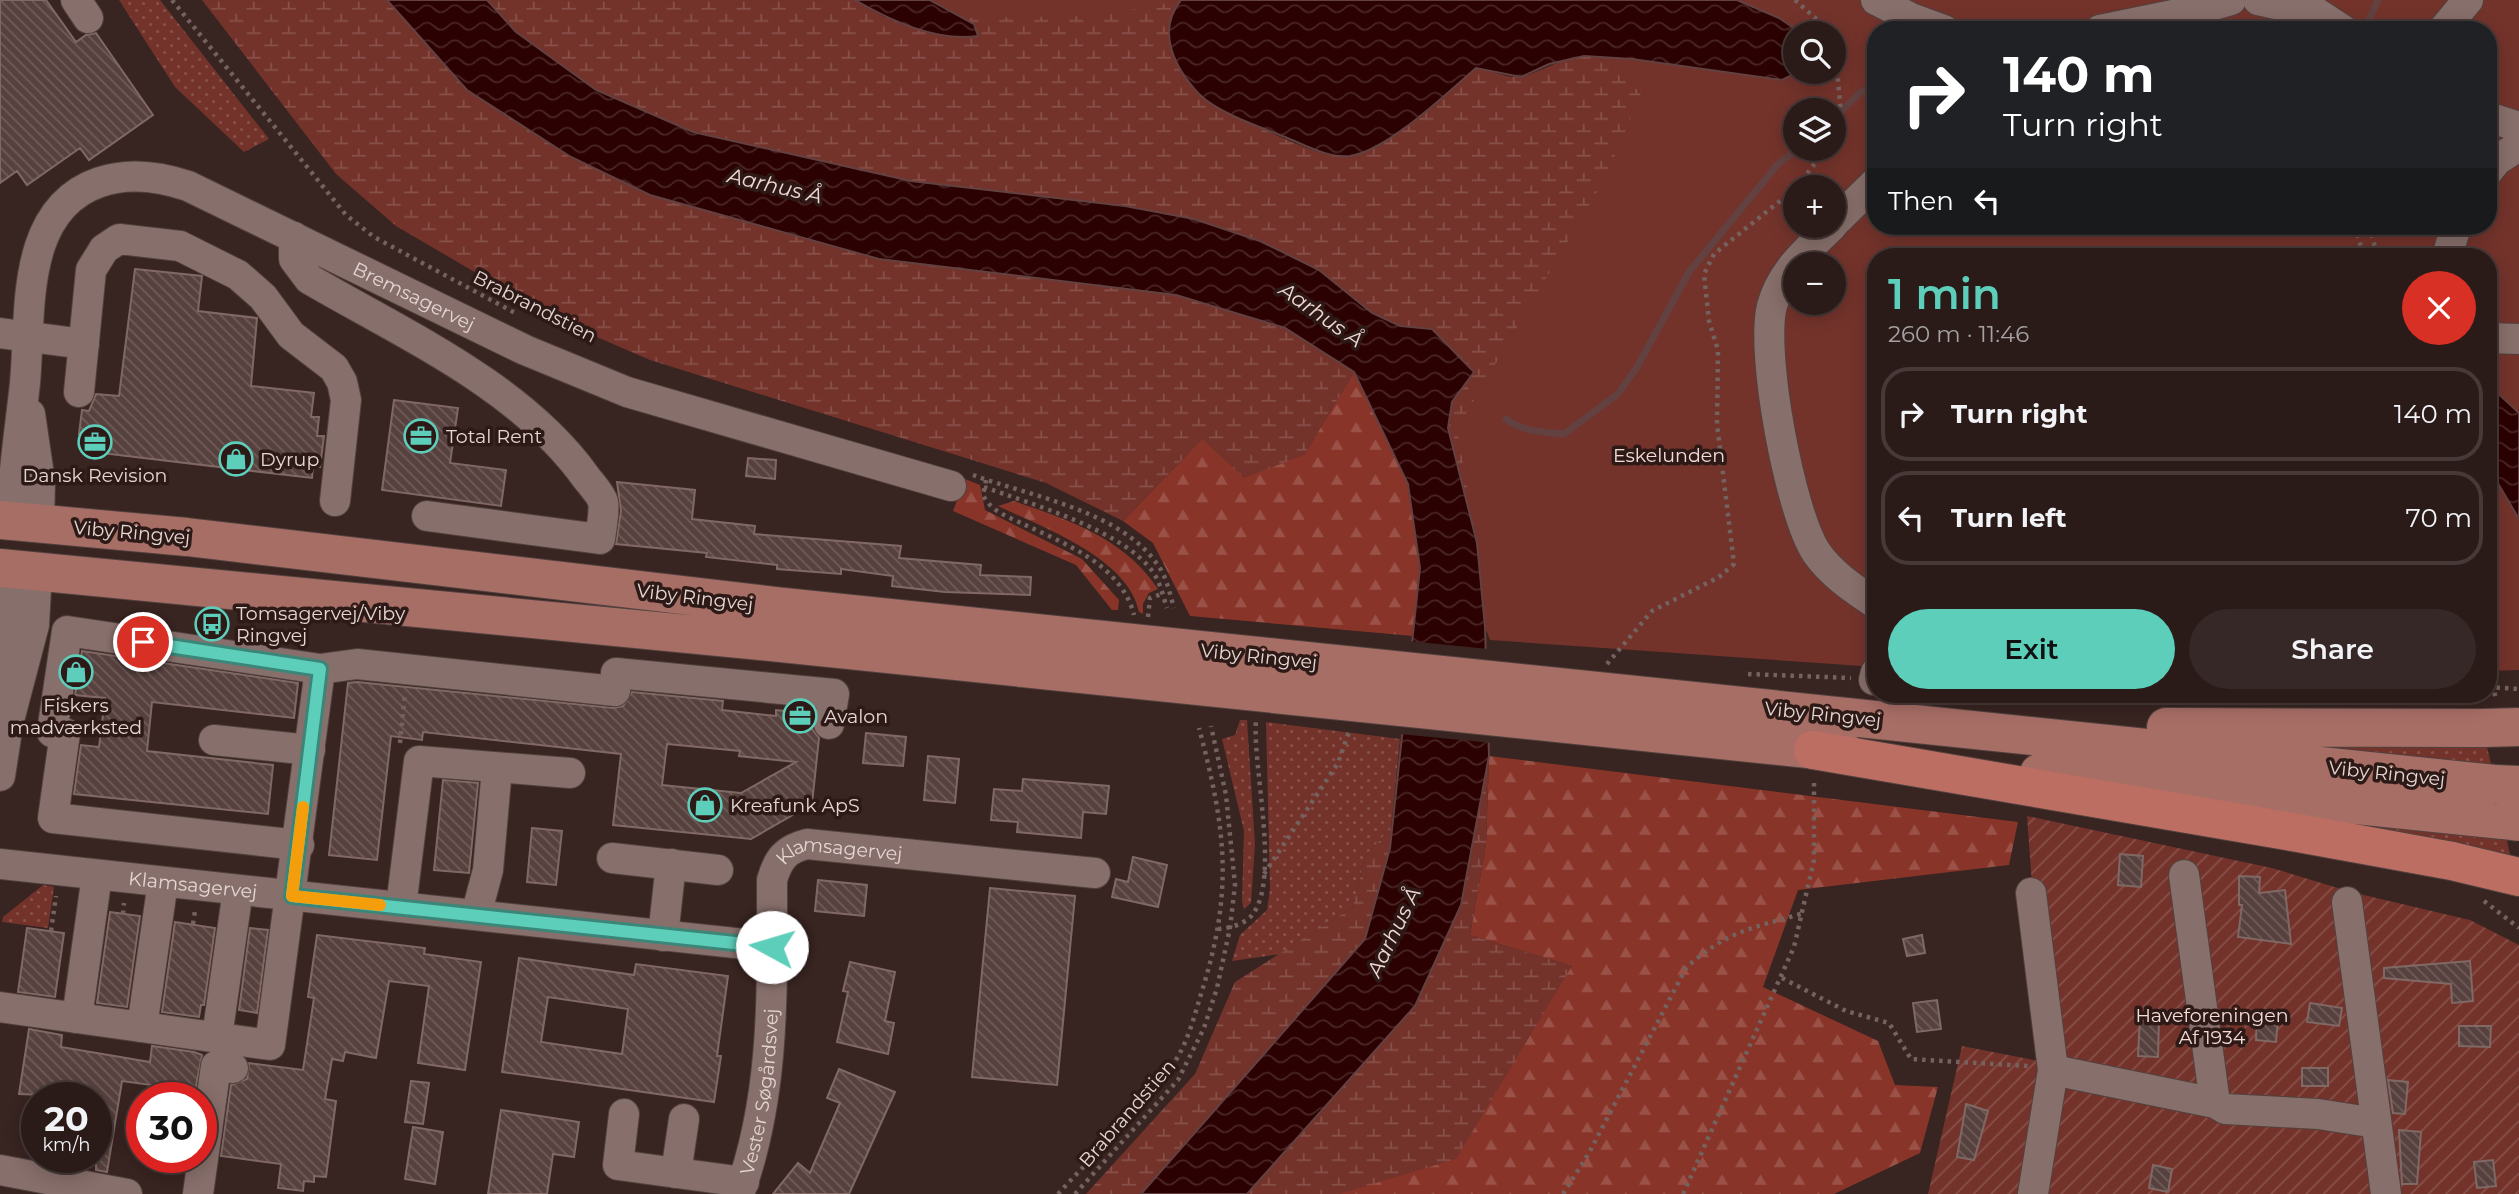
<!DOCTYPE html>
<meta charset="utf-8">
<style>
body{margin:0;font-family:Montserrat,sans-serif;background:#362826;color:#f1f3f6;height:100vh;display:flex;flex-direction:column;font-size:26px;white-space:nowrap}
*{box-sizing:border-box;margin:0}
p{font-size:23px;color:#a5a1a2}
.icon{flex:none;width:38px;height:38px;fill:none;stroke:currentColor;stroke-width:2;stroke-linecap:round;stroke-linejoin:round}
.map{position:relative;flex:1;overflow:hidden}
.sheet{position:absolute;left:1867px;top:248px;width:630px;height:455px;display:flex;flex-direction:column;background:#2a1b19;border-radius:28px;box-shadow:0 4px 18px #0003,0 0 0 2px #463938}
.sheet>*{flex:none}
.top-card{position:absolute;left:1867px;top:21px;width:630px;height:214px;border-radius:28px;box-shadow:0 4px 18px #0003,0 0 0 2px #463938;background:#202124;color:#fff;overflow:hidden}
.buttons{position:absolute;left:1783px;top:21px;display:grid;gap:14px}
.buttons a{display:grid;place-items:center;width:63px;height:63px;border-radius:50%;background:#2a1b19;box-shadow:0 4px 18px #0003,0 0 0 2px #463938;font-size:35px}
.speed{position:absolute;left:21px;top:1082px;display:flex;gap:14px;font-size:35px;font-weight:700;text-align:center}
.speed>*{display:grid;place-content:center;width:91px;height:91px;border-radius:50%;background:#2a1b19;box-shadow:0 4px 18px #0003,0 0 0 2px #463938;line-height:1}
.speed small{font-size:18px;font-weight:400}
.speed .limit{border:10px solid #d22;background:#fff;color:#111}
.pin{position:absolute;display:grid;place-items:center;width:60px;height:60px;color:#fff;margin:-30px;border:4px solid #fff;border-radius:50%;box-shadow:0 2px 7px #0007}
.me{position:absolute;width:77px;margin:-38px;rotate:276deg;stroke-linejoin:round;filter:drop-shadow(0 0 5px #0008)}
.turn{display:flex;align-items:center;gap:24px;height:147px;padding:0 21px;font-size:32px}
.turn .icon{width:91px;height:91px;stroke-width:2.5}
.turn b{display:block;font-size:49px;line-height:60px}
.then{display:flex;align-items:center;height:66px;padding:0 21px;background:#0003;gap:14px;font-size:26px}
.round{display:grid;place-items:center;flex:none;width:74px;height:74px;border-radius:37px;background:#362826}
.headline{display:flex;align-items:center;justify-content:space-between;height:119px;padding:0 21px}
h1{font-size:42px;font-weight:600;line-height:52px;color:#5cceba}
.action{display:flex;gap:14px;margin-top:auto;padding:14px 21px}
.action a{flex:1;height:80px;border-radius:42px;background:#5cceba;color:#111;font-size:28px;font-weight:600;line-height:80px;text-align:center}
.action a+a{background:#362826;color:#f1f3f6}
ul{padding:0;list-style:none}
li{display:flex;align-items:center;gap:21px;height:94px;margin:0 14px 10px;padding:0 7px;border:4px solid #463938;border-radius:28px}
li div{flex:1}
li b{display:block;font-size:26px}
li em{font-style:normal}
.map>svg:first-child{display:block}
.grass{fill:url(#grass-dots)}
.forest{fill:url(#forest-firs)}
.wetland{fill:url(#wetland-marsh)}
.park{fill:#73332b;fill-rule:evenodd}
.garden{fill:url(#garden-furrows)}
.water{fill:url(#water-waves);stroke:#624140;stroke-width:2}
.pier{fill:#382421}
.lines{fill:none;stroke-linecap:round;stroke-linejoin:round}
.stream{stroke:#624140;stroke-width:7}
.building{fill:url(#building-back-hatch);stroke:#806864;stroke-width:2;fill-rule:evenodd}
.minor-casing{stroke:#51413e;stroke-width:32}
.major-casing{stroke:#51413e;stroke-width:40}
.highway-casing{stroke:#51413e;stroke-width:40}
.path{stroke:#74625f;stroke-width:4.5;stroke-dasharray:3.5 5;stroke-linecap:butt}
.minor{stroke:#876f6b;stroke-width:30}
.major{stroke:#a76e66;stroke-width:38}
.highway{stroke:#bd6e62;stroke-width:38}
.major-bridge-casing{stroke:#51413e;stroke-width:40;stroke-linecap:butt}
.major-bridge{stroke:#a76e66;stroke-width:38}
.route-casing{stroke:#3c8679;stroke-width:18}
.route{stroke:#5cceba;stroke-width:12}
.slow{stroke:#f59e0b;stroke-width:12}
.labels{text-anchor:middle;stroke-width:7;stroke-linejoin:round;paint-order:stroke}
.street-label{font-size:19px;fill:#e4d6d3;stroke:#2d1a17}
.poi-label{font-size:19px;fill:#e4d6d3;stroke:#2d1a17;text-anchor:start}
.park-label{font-size:19px;fill:#f5dbd7;stroke:#2d1a17}
.water-label{font-size:21px;font-style:italic;fill:#f2d8d4;stroke:#2d1a17}
</style>
<div class="map">
<svg width="2519" height="1194" viewBox="0 0 2519 1194">
<defs>
<pattern id="grass-dots" width="8" height="8" patternUnits="userSpaceOnUse" patternTransform="scale(1.75)"><rect width="8" height="8" fill="#73332b"/><path d="M2 2h.1M6 6h.1" fill="none" stroke="#875049" stroke-width="1.8" stroke-linecap="round"/></pattern>
<pattern id="forest-firs" width="22" height="20" patternUnits="userSpaceOnUse" patternTransform="scale(1.75)"><rect width="22" height="20" fill="#893429"/><path d="M5 1l3.5 6h-7zM16 11l3.5 6h-7z" fill="#9a5147"/></pattern>
<pattern id="wetland-marsh" width="20" height="14" patternUnits="userSpaceOnUse" patternTransform="scale(1.75)"><rect width="20" height="14" fill="#73332b"/><path d="M1 5h8M5 5V1M11 12h8M15 12V8" fill="none" stroke="#875049"/></pattern>
<pattern id="garden-furrows" width="10" height="10" patternUnits="userSpaceOnUse" patternTransform="scale(1.75)"><rect width="10" height="10" fill="#73332b"/><path d="M-1 1l2-2M0 10L10 0M9 11l2-2" fill="none" stroke="#875049"/></pattern>
<pattern id="water-waves" width="16" height="10" patternUnits="userSpaceOnUse" patternTransform="scale(1.75)"><rect width="16" height="10" fill="#2b0101"/><path d="M0 5q4-4 8 0t8 0" fill="none" stroke="#4a2525"/></pattern>
<pattern id="building-back-hatch" width="6" height="6" patternUnits="userSpaceOnUse" patternTransform="scale(1.75)"><rect width="6" height="6" fill="#57413e"/><path d="M-1 5l2 2M0 0l6 6M5-1l2 2" fill="none" stroke="#6f5c59"/></pattern>
</defs>
<rect width="100%" height="100%" fill="#382421"/>
<path class="grass" d="M119,0H160L269,139L244,152L175,87Z
M1240,720H1247L1255,844L1251,903L1244,909L1242,901L1244,831L1222,739L1235,735Z
M1266,722L1400,739L1391,828L1365,856L1353,907L1280,954L1232,961L1240,935L1267,910L1270,889Z
M2486,743L2492,768L2286,747Z
M2299,814L2506,836L2511,859Z
M43,885L54,887L48,928L2,922L3,917Z"/>
<path class="forest" d="M1354,372L1408,484L1420,568L1413,636L1190,616L1153,543L1123,521L1202,439L1304,455Z
M965,479L980,485L985,510L1082,559L1119,600L1118,610H1112L1076,565L953,511Z
M1014,501C1069,520 1124,538 1158,589L1149,593L1143,604V614L1139,612C1128,558 1044,528 998,506Z
M1489,756L2018,822L2009,865L1798,890L1763,987L1878,1041L1895,1085L1938,1087L1920,1153L1834,1194H1340L1572,966L1470,935L1486,844Z"/>
<path class="wetland" d="M202,0H387L467,90L571,157L650,195L879,259L1176,295L1285,328L1354,372L1304,455L1244,478L1202,439L1123,521L1046,483L650,360L553,318L396,226L336,174Z
M487,0H855L884,17L974,24L930,0H1181L1240,119C1265,129 1306,151 1331,155C1380,163 1441,99 1476,68C1491,69 1504,78 1517,77C1540,75 1562,55 1589,56C1675,59 1759,85 1845,70L1686,127L1623,578L1485,627L1477,543L1448,428L1452,402L1432,329L1400,326L1372,313L1319,270L1259,241L1194,219L1125,206L911,181L693,132L596,90L516,32Z
M1489,756L1486,844L1470,935L1572,966L1456,1159L1340,1194H1247L1415,1006L1461,905Z
M1391,828L1390,848L1365,939L1141,1194H1086L1195,1074L1235,982L1353,907L1365,856Z"/>
<path class="park" d="M926,0H1184L1098,16L952,18Z
M1527,0H2519V670L2489,671L2488,257H1876V667L1490,640L1485,627L1477,543L1457,429L1607,175L1641,93ZM1876,30H2488V226H1876ZM1796,33H1834V72H1796ZM1796,110H1834V149H1796ZM1796,187H1834V226H1796ZM1796,264H1834V303H1796Z"/>
<path class="garden" d="M2027,816L2272,868L2351,892L2470,920L2519,945V1194H1928L1962,1046L2045,1062Z"/>
<path class="water" d="M387,0H487L516,32L596,90L693,132L911,181L1125,206L1194,219L1260,241L1319,270L1372,313L1400,326L1432,329L1474,372L1452,402L1448,428L1477,543L1485,627L1489,756L1461,905L1415,1006L1247,1194H1141L1365,939L1390,848L1420,568L1408,484L1354,372L1285,328L1176,295L879,259L650,195L571,157L467,90Z
M855,0H930L974,24L978,36C937,42 889,20 855,0Z
M1181,0H1737L1779,18L1801,33H1796L1798,72L1782,80L1632,59L1584,56L1549,64L1521,77L1476,68C1447,93 1387,151 1350,156C1327,158 1305,145 1285,137C1260,127 1218,113 1199,94C1174,67 1156,31 1181,0Z
M2489,385L2519,413V519L2489,468Z"/>
<path class="pier" d="M1408,641L1489,649L1492,743L1399,734Z"/>
<g class="lines">
<path class="stream" d="M2362,29L2367,24L2378,0
M1834,118L1861,92L1876,83
M1506,419C1523,432 1544,432 1564,434L1618,394L1637,367L1689,272L1778,164L1798,149"/>
</g>
<path class="building" d="M0,0H46L76,42L86,35L96,33L153,115L89,160L80,148L27,185L17,171L0,183Z
M135,269L202,276L198,311L257,318L251,386L314,393L311,417H319L317,436H324L320,467H313L312,478L84,451L86,435L79,434L82,410L89,411L96,394L119,396Z
M394,400L458,408L450,463L506,470L501,506L382,490Z
M748,458L776,460L775,479L746,476Z
M617,482L695,490L692,519L755,526L754,534L901,546L899,558L981,565L980,575L1031,577L1030,595L945,592L892,586L893,576L841,569V574L777,569V565L706,557L707,553L616,544L621,511Z
M82,651L298,683L294,718L152,702L147,751L273,765L268,814L74,794L81,745L99,747L105,698L75,695Z
M357,682L613,708L623,706L632,692L723,701L722,710L776,716V710L813,714L812,729L819,738L812,804L751,839L613,825L621,754L423,732L422,740L391,736L377,860L329,855L348,683ZM667,744L740,751L739,756L796,762L741,793L662,785Z
M866,733L906,737L903,766L863,763Z
M928,756L959,759L955,803L924,800Z
M1023,779L1109,786L1106,814L1083,812L1081,838L1017,832L1018,822L991,820L994,789L1022,791Z
M443,780L478,783L469,873L434,870Z
M532,828L562,831L556,885L527,882Z
M2120,854L2143,856L2141,887L2118,885Z
M1133,857L1167,865L1158,907L1112,897L1116,879L1128,882Z
M2239,876L2260,877L2259,893L2285,890L2291,944L2238,937L2242,905H2239Z
M818,880L867,885L864,916L815,911Z
M990,888L1075,896L1057,1085L972,1077Z
M110,912L140,916L127,1007L97,1003Z
M175,922L215,928L204,1005H201L199,1017L162,1012Z
M27,928L64,933L55,997L18,992Z
M250,928L268,930L257,1013L239,1010Z
M317,935L425,948L424,954L481,962L465,1070L418,1063L429,986L389,981L376,1058L345,1052L343,1061L332,1059L325,1099L336,1101L326,1177L314,1176V1182L304,1181L303,1191L278,1188L281,1164L221,1156L231,1085L247,1079L249,1063L303,1070L314,998L308,997Z
M1922,935L1925,953L1907,956L1903,939Z
M519,958L634,975L636,964L728,976L717,1056H721L714,1102L502,1072ZM548,997L628,1009L622,1054L541,1042Z
M2470,961L2473,1001L2452,1003L2451,984L2384,978V968Z
M850,962L895,972L885,1021L894,1023L888,1054L837,1042L848,992L843,991Z
M1937,1000L1941,1029L1917,1032L1913,1003Z
M2310,1003L2342,1008L2339,1026L2307,1022Z
M2257,1016L2278,1018L2276,1042L2256,1040Z
M2140,1018L2159,1019L2158,1057L2138,1056Z
M2459,1026H2491L2490,1047L2459,1046Z
M29,1029L62,1035L61,1047L150,1062L152,1046L194,1052L202,1055L195,1091L122,1081L107,1172L96,1170V1097L19,1094Z
M2302,1068H2328V1086H2302Z
M839,1069L895,1092L849,1194H773L798,1163L810,1173L840,1103L827,1098Z
M2388,1080L2408,1082L2405,1114L2393,1113Z
M411,1081L429,1083L423,1124L405,1122Z
M1966,1104L1988,1111L1974,1160L1957,1157Z
M501,1110L579,1122L574,1157L553,1154L547,1194H488Z
M413,1127L443,1132L435,1184L405,1179Z
M2399,1130L2421,1132L2417,1184H2402Z
M2493,1160L2496,1186L2477,1188L2474,1162Z
M2153,1165L2172,1169L2168,1192L2149,1188Z"/>
<g class="lines">
<defs>
<g id="minor">
<path d="M76,0L88,18"/>
<path d="M1876,0L1911,18L1944,30"/>
<path d="M2258,0L2317,13L2343,30"/>
<path d="M2100,30L2192,11L2231,0"/>
<path d="M2443,30L2468,0"/>
<path d="M2488,117L2519,127"/>
<path d="M2488,171L2497,160L2519,146"/>
<path d="M1834,223L1876,182"/>
<path d="M1832,226C1807,250 1781,272 1772,306C1760,352 1790,512 1816,552C1831,574 1854,589 1876,604"/>
<path d="M294,237V259L309,279C403,334 520,386 585,476C590,483 601,494 603,502C605,512 601,529 600,539L427,516"/>
<path d="M2447,257L2456,226"/>
<path d="M0,333L84,344"/>
<path d="M2488,338L2519,339"/>
<path d="M79,392L91,270L104,249L119,239L180,246L238,275L263,297L291,335L334,368L342,382L346,400L335,501"/>
<path d="M30,414L40,482L39,523"/>
<path id="s1" d="M11,521C13,474 20,429 25,383C29,338 26,289 40,246C63,177 126,165 188,186L525,350L627,392L951,486"/>
<path d="M1874,680L1876,672"/>
<path d="M7,689L8,568"/>
<path d="M214,740L310,750"/>
<path d="M0,776L8,724L34,625L37,571"/>
<path d="M299,845L53,818L65,733L52,732L67,631L320,669L357,664L615,691L616,673L834,694L829,724"/>
<path d="M612,858L718,870"/>
<path id="s2" d="M0,864L772,947"/>
<path d="M2184,875L2215,1103"/>
<path d="M2031,893L2053,1070L2033,1194"/>
<path d="M2347,902L2386,1194"/>
<path d="M401,907L419,761L570,773"/>
<path d="M476,915L488,870L497,768"/>
<path d="M663,936L671,864"/>
<path d="M0,1007L270,1045L320,669"/>
<path d="M77,1018L97,875"/>
<path d="M142,1027L163,882"/>
<path d="M217,1037L238,890"/>
<path d="M2053,1070L2215,1103L2225,1109L2318,1114L2376,1123"/>
<path d="M624,1114L618,1165L744,1182"/>
<path d="M0,1170L127,1194"/>
<path d="M676,1173L684,1119"/>
<path d="M198,1194L216,1066L233,1068"/>
<path id="s3" d="M739,1194C776,1092 772,987 772,880C778,859 786,849 807,844L1095,873"/>
</g>
<path id="major" d="M0,520L187,537L776,606L2495,784
M0,568L771,642L1846,753
M2166,727L2483,728
M2039,773L2503,820"/>
<path id="highway" d="M1813,750L2298,833L2452,861L2519,877"/>
</defs>
<use href="#minor" class="minor-casing"/>
<use href="#major" class="major-casing"/>
<use href="#highway" class="highway-casing"/>
<path class="path" d="M172,0L346,215L374,237L517,314
M1795,0L1832,33
M1834,36L1842,125L1834,137
M1797,187L1826,149
M2355,226L2364,257
M2369,226L2378,257
M973,475C1032,497 1123,511 1159,567C1167,578 1170,595 1174,608
M986,480L983,495C991,511 1006,516 1021,523C1065,544 1121,564 1134,615
M984,487C1031,504 1123,530 1153,572C1160,582 1163,596 1167,608
M1148,617L1150,598L1162,594
M1607,664L1652,611L1719,577L1734,564L1717,424L1718,350L1709,321L1704,274L1714,254L1796,188
M2488,668L2496,699
M1748,674L1851,678
M2488,687L2519,689
M2019,695L2156,698
M400,743L405,692
M1264,874L1338,763L1350,729
M2484,901L2519,928
M123,914L124,903
M193,924L195,911
M1218,929C1230,928 1245,924 1252,915C1281,880 1252,766 1256,720
M51,931L56,896
M1782,978L1846,1011L1889,1023L1911,1059L2028,1066
M1058,1194C1097,1151 1142,1110 1174,1063C1188,1042 1194,1017 1201,994C1234,890 1226,830 1199,728
M1075,1194L1178,1080L1204,1028L1217,988L1230,928L1235,885L1226,795L1211,726
M1563,1194L1589,1153L1686,968C1726,931 1753,928 1804,913
M1683,1194L1794,947L1814,860V780"/>
<use href="#minor" class="minor"/>
<use href="#major" class="major"/>
<use href="#highway" class="highway"/>
<defs>
<path id="major-bridge" d="M2483,728L2519,727
M2495,784L2519,785
M2503,820L2519,822"/>
</defs>
<use href="#major-bridge" class="major-bridge-casing"/>
<use href="#major-bridge" class="major-bridge"/>
</g>
<g class="lines">
<defs>
<path id="route" d="M143,642L320,669L292,896L772,947"/>
</defs>
<use href="#route" class="route-casing"/>
<use href="#route" class="route"/>
<path class="slow" d="M303,807L292,896L380,905"/>
</g>
<defs>
<symbol id="office-ring" viewBox="-11 -11 22 22"><circle r="9.5" fill="#2d1a17" stroke="#5cceba" stroke-width="1.5"/><path d="M-6-3h4V-5.5h4V-3h4V5H-6ZM-1-4.5V-3h2v-1.5ZM-6 0V1H6V0Z" fill="#5cceba"/></symbol>
<symbol id="shop-ring" viewBox="-11 -11 22 22"><circle r="9.5" fill="#2d1a17" stroke="#5cceba" stroke-width="1.5"/><path d="M-5-2.5h2.3a2.7 3.5 0 0 1 5.4 0H5L5.5 6h-11ZM-1.5-2.5h3a1.5 2.3 0 0 0-3 0Z" fill="#5cceba"/></symbol>
<symbol id="bus-ring" viewBox="-11 -11 22 22"><circle r="9.5" fill="#2d1a17" stroke="#5cceba" stroke-width="1.5"/><path d="M-5-6H5V4H4V6H2V4H-2V6H-4V4H-5ZM-3.5-4V0h7V-4ZM-3.5 1.2v1.5H-2V1.2ZM2 1.2v1.5H3.5V1.2Z" fill="#5cceba"/></symbol>
</defs>
<g fill-rule="evenodd">
<use href="#office-ring" x="402" y="417" width="38" height="38"/>
<use href="#office-ring" x="76" y="423" width="38" height="38"/>
<use href="#shop-ring" x="217" y="440" width="38" height="38"/>
<use href="#bus-ring" x="193" y="605" width="38" height="38"/>
<use href="#shop-ring" x="57" y="653" width="38" height="38"/>
<use href="#office-ring" x="781" y="697" width="38" height="38"/>
<use href="#shop-ring" x="686" y="786" width="38" height="38"/>
</g>
<g class="labels">
<g class="street-label">
<text dy="7" stroke="none"><textPath href="#s1" startOffset="709">Bremsagervej</textPath></text>
<text transform="translate(535 306) rotate(27)" y="7">Brabrandstien</text>
<text transform="translate(132 532) rotate(5)" y="7">Viby Ringvej</text>
<text transform="translate(695 597) rotate(7)" y="7">Viby Ringvej</text>
<text transform="translate(1259 656) rotate(6)" y="7">Viby Ringvej</text>
<text transform="translate(1823 714) rotate(6)" y="7">Viby Ringvej</text>
<text transform="translate(2387 773) rotate(6)" y="7">Viby Ringvej</text>
<text dy="7" stroke="none"><textPath href="#s3" startOffset="402">Klamsagervej</textPath></text>
<text dy="7" stroke="none"><textPath href="#s2" startOffset="194">Klamsagervej</textPath></text>
<text dy="7" stroke="none"><textPath href="#s3" startOffset="105">Vester Søgårdsvej</textPath></text>
<text transform="translate(1127 1113) rotate(-49)" y="7">Brabrandstien</text>
</g>
<g class="poi-label">
<text x="446" y="443">Total Rent</text>
<text x="260" y="466">Dyrup</text>
<text x="95" y="482" text-anchor="middle">Dansk Revision</text>
<text x="236" y="620">Tomsagervej/Viby<tspan x="236" dy="22">Ringvej</tspan></text>
<text x="76" y="712" text-anchor="middle">Fiskers<tspan x="76" dy="22">madværksted</tspan></text>
<text x="824" y="723">Avalon</text>
<text x="730" y="812">Kreafunk ApS</text>
</g>
<g class="park-label">
<text x="1669" y="462">Eskelunden</text>
<text x="2212" y="1022">Haveforeningen<tspan x="2212" dy="22">Af 1934</tspan></text>
</g>
<g class="water-label">
<text transform="translate(775 186) rotate(13)" y="7">Aarhus Å</text>
<text transform="translate(1321 315) rotate(35)" y="7">Aarhus Å</text>
<text transform="translate(1394 932) rotate(-64)" y="7">Aarhus Å</text>
</g>
</g>
</svg>
<div class="buttons">
<a><svg class="icon" aria-label="search" viewBox="0 0 24 24"><circle cx="10" cy="10" r="6"/><path d="M15 15l6 6"/></svg></a>
<a><svg class="icon" aria-label="layers" viewBox="0 0 24 24"><path d="M12 4l9 5-9 5-9-5zM3 14l9 5 9-5"/></svg></a>
<a>+</a>
<a>−</a>
</div>
<div class="speed"><div>20<small>km/h</small></div><div class="limit">30</div></div>
<div class="pin" style="left:143px;top:642px;background:#d93025"><svg class="icon" aria-label="arrive" viewBox="0 0 24 24"><path d="M6 21V4h12l-3 4 3 4H6"/></svg></div>
<svg class="me" style="left:772px;top:947px" viewBox="-20 -20 40 40"><circle r="19" fill="#fff"/><path d="M0-13L10 11 0 6-10 11z" fill="#5cceba"/></svg>
<div class="top-card">
<div class="turn"><svg class="icon" aria-label="right" viewBox="0 0 24 24"><path d="M7 20v-9h11M14 6l5 5-5 5"/></svg><div><b>140 m</b>Turn right</div></div>
<div class="then">Then<svg class="icon" aria-label="left" viewBox="0 0 24 24"><path d="M17 20v-9H6M10 6l-5 5 5 5"/></svg></div>
</div>
<section class="sheet">
<div class="headline"><div><h1>1 min</h1><p>260 m · 11:46</p></div><a class="round" style="background:#d93025;color:#fff"><svg class="icon" aria-label="close" viewBox="0 0 24 24"><path d="M6 6l12 12M18 6L6 18"/></svg></a></div>
<ul>
<li><svg class="icon" aria-label="right" viewBox="0 0 24 24"><path d="M7 20v-9h11M14 6l5 5-5 5"/></svg><div><b>Turn right</b></div><em>140 m</em></li>
<li><svg class="icon" aria-label="left" viewBox="0 0 24 24"><path d="M17 20v-9H6M10 6l-5 5 5 5"/></svg><div><b>Turn left</b></div><em>70 m</em></li>
</ul>
<div class="action"><a>Exit</a><a>Share</a></div>
</section>
</div>
